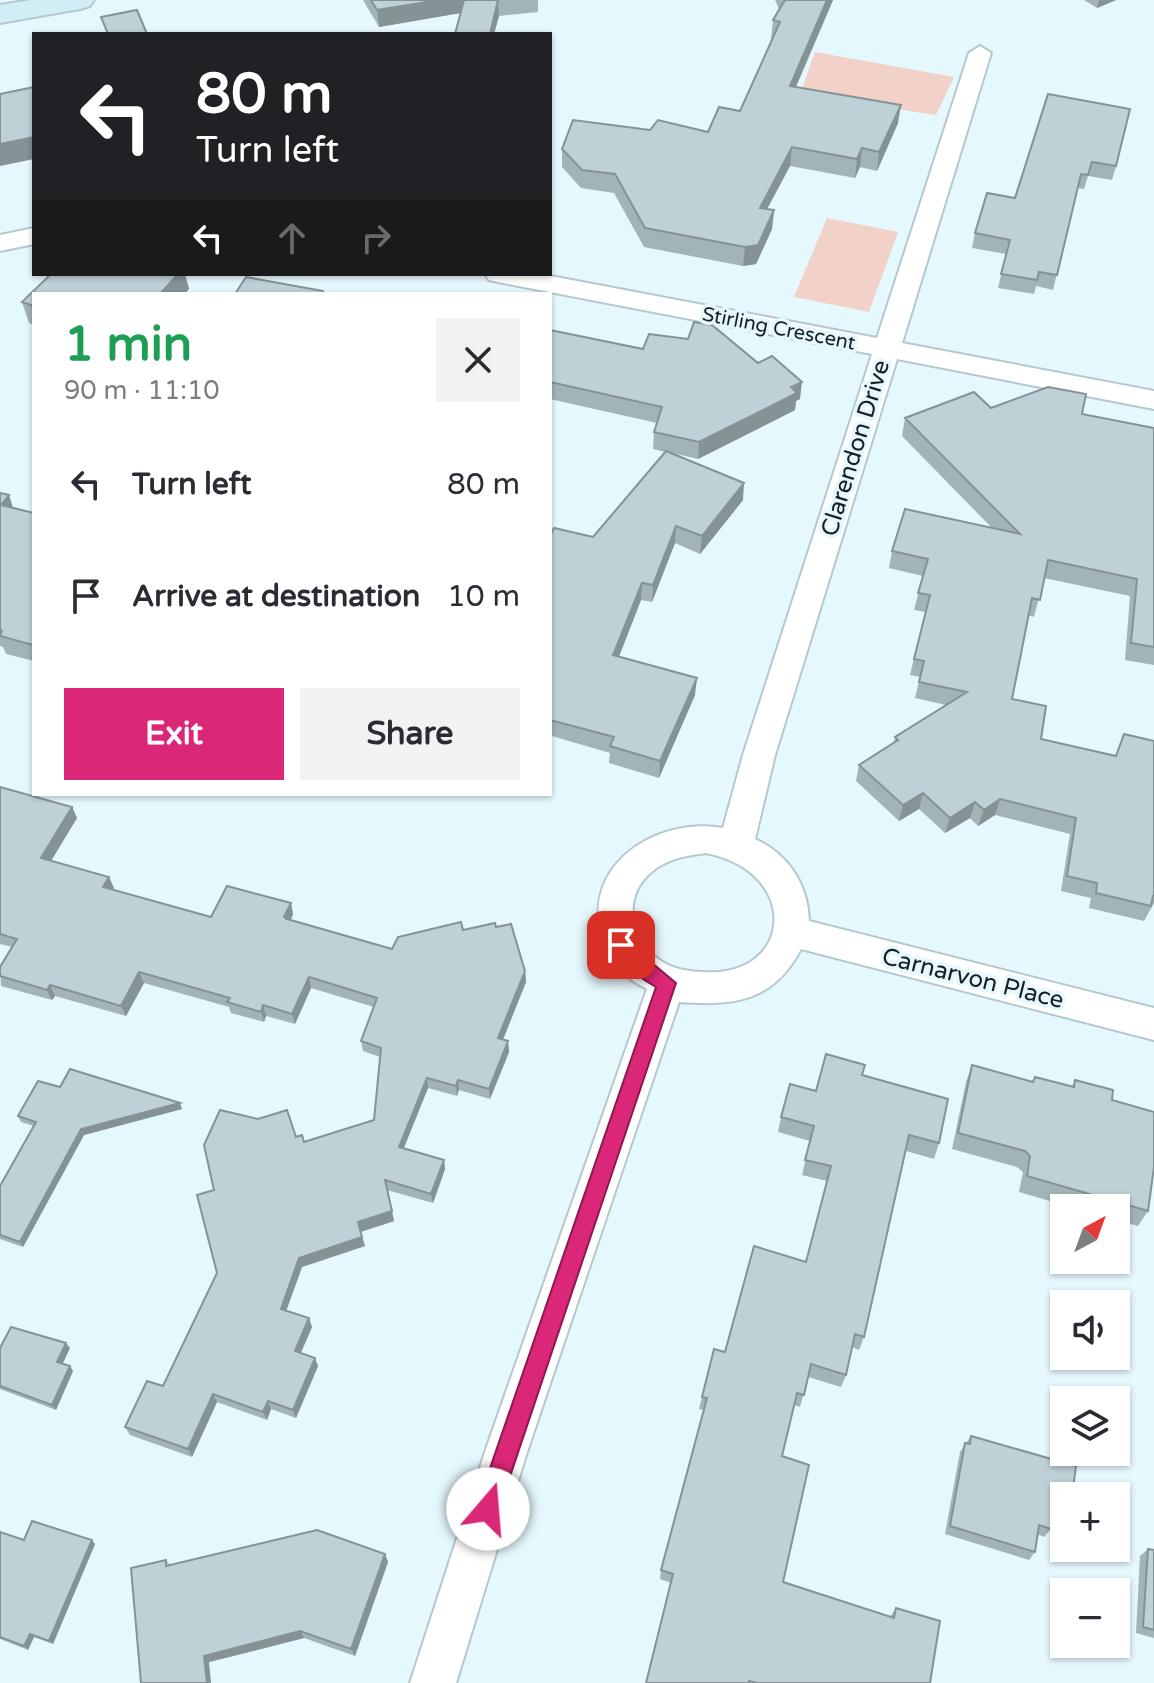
<!DOCTYPE html>
<meta charset="utf-8">
<style>
body{margin:0;font-family:"Varela Round",sans-serif;background:#f2f2f3;color:#2b2b33;height:100vh;display:flex;flex-direction:column;font-size:30px;white-space:nowrap}
*{box-sizing:border-box;margin:0}
p{font-size:26px;color:#7c7c81}
.icon{flex:none;width:44px;height:44px;fill:none;stroke:currentColor;stroke-width:2;stroke-linecap:round;stroke-linejoin:round}
.map{position:relative;flex:1;overflow:hidden}
.details{position:absolute;left:32px;top:292px;width:520px;height:504px;display:flex;flex-direction:column;background:#fff;border-radius:0px;box-shadow:0 2px 6px #0004}
.details>*{flex:none}
.top-card{position:absolute;left:32px;top:32px;width:520px;height:244px;border-radius:0px;box-shadow:0 2px 6px #0004;background:#202124;color:#fff;overflow:hidden}
.needle{width:52px;rotate:41deg}
.tools{position:absolute;left:1050px;top:1194px;display:grid;gap:16px}
.tools a{display:grid;place-items:center;width:80px;height:80px;border-radius:0px;background:#fff;box-shadow:0 2px 6px #0004;font-size:40px}
.pin{position:absolute;display:grid;place-items:center;width:68px;height:68px;color:#fff;margin:-34px;border-radius:16px;box-shadow:0 4px 12px #0006}
.me{position:absolute;width:88px;margin:-44px;rotate:18deg;stroke-linejoin:round;filter:drop-shadow(0 0 6px #0008)}
.turn{display:flex;align-items:center;gap:28px;height:168px;padding:0 32px;font-size:36px}
.turn .icon{width:104px;height:104px;stroke-width:2.5}
.turn b{display:block;font-size:56px;line-height:68px}
.lanes{display:flex;align-items:center;height:76px;padding:0 32px;background:#0003;justify-content:center;gap:40px;direction:ltr}
.lanes .off{opacity:.35}
.round{display:grid;place-items:center;flex:none;width:84px;height:84px;border-radius:0px;background:#f2f2f3}
.headline{display:flex;align-items:center;justify-content:space-between;height:136px;padding:0 32px}
h1{font-size:48px;font-weight:700;line-height:60px;color:#1e9e55}
.cta{display:flex;gap:16px;margin-top:auto;padding:16px 32px}
.cta a{flex:1;height:92px;border-radius:0px;background:#db2777;color:#fff;font-size:32px;font-weight:700;line-height:92px;text-align:center}
.cta a+a{background:#f2f2f3;color:#2b2b33}
ul{padding:0;list-style:none}
li{display:flex;align-items:center;gap:24px;height:112px;padding:0 32px}
li div{flex:1}
li b{display:block;font-size:30px}
li em{font-style:normal}
.map>svg:first-child{display:block}
.green{fill:#f1d1c8}
.lines{fill:none;stroke-linecap:round;stroke-linejoin:round}
.street-casing{stroke:#b5c8ce;stroke-width:4}
.secondary-casing{stroke:#b5c8ce;stroke-width:4}
.street{fill:#fff;fill-rule:evenodd}
.secondary{fill:#d2eef5;fill-rule:evenodd}
.wall{fill:#a3b4b8}
.shaded-wall{fill:#859296}
.building{fill:#bed1d6;stroke:#859296;stroke-width:2}
.route{fill:#db2777;stroke:#8e194d;stroke-width:2}
.labels{text-anchor:middle;stroke-width:7;stroke-linejoin:round;paint-order:stroke}
.far-street-label{font-size:20px;fill:#181f21;stroke:#e5f8fe}
.street-label{font-size:24px;fill:#181f21;stroke:#e5f8fe}
</style>
<div class="map">
<svg width="1154" height="1683" viewBox="0 0 1154 1683">
<rect width="100%" height="100%" fill="#e5f8fe"/>
<path class="green" d="M815,52L954,77L936,115L800,94Z
M827,218L898,232L869,312L794,297Z"/>
<g class="lines">
<defs>
<path id="street" d="M980,46L991,53L902,343L1154,391V409L897,359L775,755L755,839C788,854 808,884 809,921L1154,1008V1040L801,949C773,1002 734,1006 679,1002L527,1452L456,1683H410L485,1452L647,989C628,980 613,965 605,945C575,869 654,816 723,828L743,755L872,354L498,282L489,280L485,274H540L877,338L969,53ZM706,853C802,872 794,979 701,972C682,971 665,967 651,953C621,922 628,878 670,861C681,856 695,855 706,853Z
M34,228V244L0,251V235Z"/>
<path id="secondary" d="M31,0H94L90,6L80,9L0,23V5Z"/>
</defs>
<use href="#street" class="street-casing"/>
<use href="#secondary" class="secondary-casing"/>
<use href="#street" class="street"/>
<use href="#secondary" class="secondary"/>
</g>
<path class="wall" d="M363,0H538V12L499,16L494,34H455L461,13L379,27Z
M775,0H833L796,87L898,123L877,171L860,167L855,178L790,166L767,209L774,210L772,229L756,264L743,266L644,247L614,193L581,188L562,167V149L650,130L708,132L740,111L772,39H771L773,20L779,9Z
M1084,0H1116L1097,8Z
M1048,94L1116,166L1112,180L1088,176L1084,189L1077,188L1053,290L1036,286L1034,294L998,288L1006,254L972,248L975,233L1015,198Z
M51,274H185L189,289L184,294H34V325L29,323L22,302Z
M550,330L800,399L796,401L795,410L698,459L672,453L743,500L700,554L675,543L652,602L641,600L619,656L695,695L659,778L609,763L610,753L552,736L550,737V536L593,537L665,452L653,449L654,432L657,423L550,399Z
M991,408L1082,414L1154,428V665L1125,660L1130,596L1044,578L1034,617L1028,615L1012,699L1041,739L1116,756L1154,741V903L1144,921L1089,908L1091,898L1061,891L1070,834L995,815L978,826L970,818L945,833L919,809L899,821L856,781L859,765L894,743L895,737L946,705L915,698L920,677L910,675L925,612L914,610L923,576L889,568L892,551L992,528L902,436L905,418Z
M0,493L13,508L34,513V661L6,654L3,647L0,646Z
M0,787L72,807L77,818L51,861L114,888L113,890L211,917L291,903L293,914L291,920L392,949L463,930L496,927L525,971L526,982L503,1040L508,1041L509,1052L490,1099L459,1090L457,1096L428,1088L404,1148L444,1160L445,1169L433,1203L387,1190L394,1221L361,1232L365,1246L302,1267L286,1311L309,1318L312,1327L301,1353L318,1366L296,1418L271,1409L267,1420L217,1402L192,1457L130,1435L125,1427L163,1386L217,1273L214,1190L296,1137L304,1142L374,1120L380,1057L363,1051L361,1041L374,1007L311,988L295,1024L266,1016L264,1022L231,1013L229,1007L144,983L126,1016L55,996L52,1000L1,986L0,967L12,947L0,944Z
M972,1065L1032,1082L1035,1077L1072,1087L1075,1080L1112,1100L1148,1211L1138,1226L1116,1220V1208H1074L1019,1192L1023,1172L1017,1167L952,1149L966,1082Z
M862,1075L939,1143L934,1159L906,1151L864,1337L859,1350L852,1347L846,1375L841,1387L808,1377L800,1407L794,1405L782,1456L783,1582L890,1617L896,1608L930,1683H646L671,1583L660,1579L661,1570L704,1410L699,1409L702,1397L725,1352L806,1262L827,1181L802,1175L810,1141L778,1132L781,1117L816,1091Z
M60,1087L182,1109L84,1135L23,1247L0,1239V1186L34,1126L21,1122L18,1116Z
M0,1348H70L62,1364L73,1371L56,1410L0,1389Z
M971,1436L1064,1496V1507L1055,1505L1051,1529L1044,1537L1037,1534L1035,1552L1029,1560L945,1534L960,1452Z
M0,1532L24,1540L95,1544L53,1644L34,1637L28,1650L0,1639Z
M1148,1549L1154,1550V1638L1136,1633L1140,1556Z
M385,1554L388,1562L355,1656L304,1638L209,1662L166,1560L170,1565Z"/>
<path class="shaded-wall" d="M439,0H466V12L379,27L377,10Z
M498,0L499,16L494,34H490Z
M827,0H833L788,105L790,86Z
M1099,0H1116L1097,8Z
M901,105L898,123L877,171L879,152Z
M34,137V159L0,166V144Z
M792,147L790,166L758,226L760,208Z
M862,148L860,167L855,178L857,159Z
M774,210L772,229L756,264L743,266L745,247Z
M178,274H185L189,289L184,294H160Z
M802,382L800,399L796,401L795,410L698,459L699,442Z
M744,483L743,500L700,554L702,536Z
M9,495L15,514L1,505Z
M676,526L675,543L652,602L653,585Z
M642,583L641,600L613,672V655Z
M697,678L695,695L659,778L660,761Z
M551,719L552,736L550,737V720Z
M923,793L919,809L899,821L903,805Z
M1000,799L995,815L978,826L984,810Z
M975,802L970,818L945,833L950,818Z
M72,807L77,818L46,869L41,858Z
M109,877L114,888L108,898L103,887Z
M291,903L293,914L287,928L284,917Z
M525,971L526,982L499,1049L498,1038Z
M139,972L144,983L126,1016L121,1006Z
M309,977L311,988L295,1024L292,1014Z
M50,985L55,996L52,1000L47,990Z
M263,1005L266,1016L264,1022L261,1012Z
M508,1041L509,1052L490,1099L489,1089Z
M427,1078L428,1088L400,1157L399,1147Z
M458,1080L459,1090L457,1096L456,1086Z
M180,1103L182,1109L84,1135L23,1247L20,1242L81,1129Z
M444,1160L445,1169L433,1203L431,1194Z
M392,1211L394,1221L360,1232L358,1222Z
M362,1237L365,1246L302,1267L284,1317L281,1309L299,1258Z
M309,1318L312,1327L298,1359L295,1351Z
M66,1343L70,1348L61,1367L57,1362Z
M315,1358L318,1366L296,1418L293,1410Z
M70,1366L73,1371L56,1410L52,1405Z
M213,1394L217,1402L192,1457L188,1449Z
M268,1401L271,1409L267,1420L263,1412Z
M92,1540L95,1544L53,1644L49,1641Z
M385,1554L388,1562L355,1656L351,1649Z
M300,1631L304,1638L209,1662L211,1683H207L204,1656Z
M30,1634L34,1637L28,1650L24,1646Z"/>
<path class="building" d="M371,0H439L377,10Z
M464,0H498L490,34H455Z
M785,0H827L790,86L901,105L879,152L862,148L857,159L792,147L760,208L774,210L758,245L745,247L645,228L615,174L582,170L562,149L573,120L650,130L658,120L708,132L719,107L740,111L780,22L773,20Z
M137,10L147,34H108L101,17Z
M34,87V137L0,144V94Z
M1048,94L1130,109L1116,166L1092,162L1088,175L1081,174L1057,275L1039,272L1037,280L1001,274L1010,240L975,233L987,193L1015,198Z
M51,274H178L160,294H34V306L22,302Z
M246,277L323,291L322,294H235Z
M694,322L712,325L758,363L772,356L802,382L791,387L797,393L699,442L654,432L662,407L550,382V330L643,349L649,334L688,339Z
M1048,387L1086,394L1082,414L1154,428V647L1131,643L1137,579L1048,560L1040,600L1032,598L1012,699L1046,706L1041,739L1116,756L1124,734L1154,741V896H1153L1151,906L1096,893L1097,883L1067,876L1076,818L1000,799L984,810L975,802L950,818L923,793L903,805L859,765L898,740L895,737L967,692L919,682L924,661L914,659L930,595L918,593L928,559L892,551L905,509L1020,534L905,418L974,392L991,408Z
M666,451L744,483L702,536L676,526L653,585L642,583L613,655L697,678L660,761L610,746L614,737L550,720V536L554,528L593,537Z
M0,493L9,495L1,505L34,513L33,645L0,636L2,631L0,630Z
M0,787L72,807L41,858L109,877L103,887L211,917L227,886L291,903L284,917L287,919L392,949L398,937L461,922L463,930L495,923L496,927L511,924L525,971L498,1038L508,1041L489,1089L458,1080L456,1086L427,1078L399,1147L444,1160L431,1194L385,1180L392,1211L358,1222L362,1237L299,1258L281,1309L309,1318L295,1351L315,1358L293,1410L268,1401L263,1412L213,1394L188,1449L125,1427L147,1381L163,1386L217,1273L197,1195L214,1190L204,1145L220,1110L258,1119L287,1110L296,1137L302,1135L304,1142L374,1120L381,1048L361,1041L377,998L309,977L292,1014L263,1005L261,1012L227,1002L230,998L139,972L121,1006L50,985L47,990L0,976V967L17,939L0,934Z
M826,1054L865,1065L862,1075L948,1099L939,1143L909,1135L864,1337L855,1334L846,1375L811,1364L804,1395L797,1393L782,1456L809,1465L783,1582L894,1618L896,1608L940,1621L930,1683H757L749,1681V1683H646L673,1574L661,1570L707,1398L702,1397L714,1349L725,1352L754,1246L806,1262L831,1166L805,1160L814,1126L781,1117L790,1084L816,1091Z
M972,1065L1033,1082L1035,1077L1074,1087L1075,1080L1113,1090L1112,1100L1154,1112V1167L1148,1211L1027,1176L1030,1156L1025,1151L958,1133Z
M70,1069L180,1103L81,1129L20,1242L0,1235V1186L36,1122L18,1116L38,1081L60,1087Z
M11,1327L66,1343L57,1362L70,1366L52,1405L0,1386V1348Z
M971,1436L1076,1466L1072,1496H1064V1497L1056,1495L1051,1529L1039,1525L1035,1552L950,1526L965,1443L970,1444Z
M32,1521L92,1540L49,1641L30,1634L24,1646L0,1637V1532L24,1540Z
M317,1530L385,1554L351,1649L300,1631L204,1656L207,1683H141L131,1568L166,1560V1566Z
M1148,1549L1154,1550V1630L1143,1627Z"/>
<path class="route" d="M621,937L676,983L499,1509L496,1517L488,1521L480,1517L476,1509L656,987C642,979 606,958 614,939Z"/>
<g class="labels">
<g class="far-street-label">
<text transform="translate(779 328) rotate(11)" y="7">Stirling Crescent</text>
</g>
<g class="street-label">
<text transform="translate(855 448) rotate(-73)" y="8">Clarendon Drive</text>
<text transform="translate(973 978) rotate(14)" y="8">Carnarvon Place</text>
</g>
</g>
</svg>
<div class="tools">
<a><svg class="needle" viewBox="-14 -14 28 28"><path d="M0-13l5 13h-10z" fill="#e53935"/><path d="M0 13l5-13h-10z" fill="#7c7c81"/></svg></a>
<a><svg class="icon" aria-label="sound" viewBox="0 0 24 24"><path d="M4 9h4l5-4v14l-5-4H4zM17 9q2 3 0 6"/></svg></a>
<a><svg class="icon" aria-label="layers" viewBox="0 0 24 24"><path d="M12 4l9 5-9 5-9-5zM3 14l9 5 9-5"/></svg></a>
<a>+</a>
<a>−</a>
</div>
<div class="pin" style="left:621px;top:945px;background:#d93025"><svg class="icon" aria-label="arrive" viewBox="0 0 24 24"><path d="M6 21V4h12l-3 4 3 4H6"/></svg></div>
<svg class="me" style="left:488px;top:1509px" viewBox="-20 -20 40 40"><circle r="19" fill="#fff"/><path d="M0-13L10 11 0 6-10 11z" fill="#db2777"/></svg>
<div class="top-card">
<div class="turn"><svg class="icon" aria-label="left" viewBox="0 0 24 24"><path d="M17 20v-9H6M10 6l-5 5 5 5"/></svg><div><b>80 m</b>Turn left</div></div>
<div class="lanes"><svg class="icon" aria-label="left" viewBox="0 0 24 24"><path d="M17 20v-9H6M10 6l-5 5 5 5"/></svg><svg class="icon off" aria-label="ahead" viewBox="0 0 24 24"><path d="M12 20V5M6 11l6-6 6 6"/></svg><svg class="icon off" aria-label="right" viewBox="0 0 24 24"><path d="M7 20v-9h11M14 6l5 5-5 5"/></svg></div>
</div>
<section class="details">
<div class="headline"><div><h1>1 min</h1><p>90 m · 11:10</p></div><a class="round"><svg class="icon" aria-label="close" viewBox="0 0 24 24"><path d="M6 6l12 12M18 6L6 18"/></svg></a></div>
<ul>
<li><svg class="icon" aria-label="left" viewBox="0 0 24 24"><path d="M17 20v-9H6M10 6l-5 5 5 5"/></svg><div><b>Turn left</b></div><em>80 m</em></li>
<li><svg class="icon" aria-label="arrive" viewBox="0 0 24 24"><path d="M6 21V4h12l-3 4 3 4H6"/></svg><div><b>Arrive at destination</b></div><em>10 m</em></li>
</ul>
<div class="cta"><a>Exit</a><a>Share</a></div>
</section>
</div>
